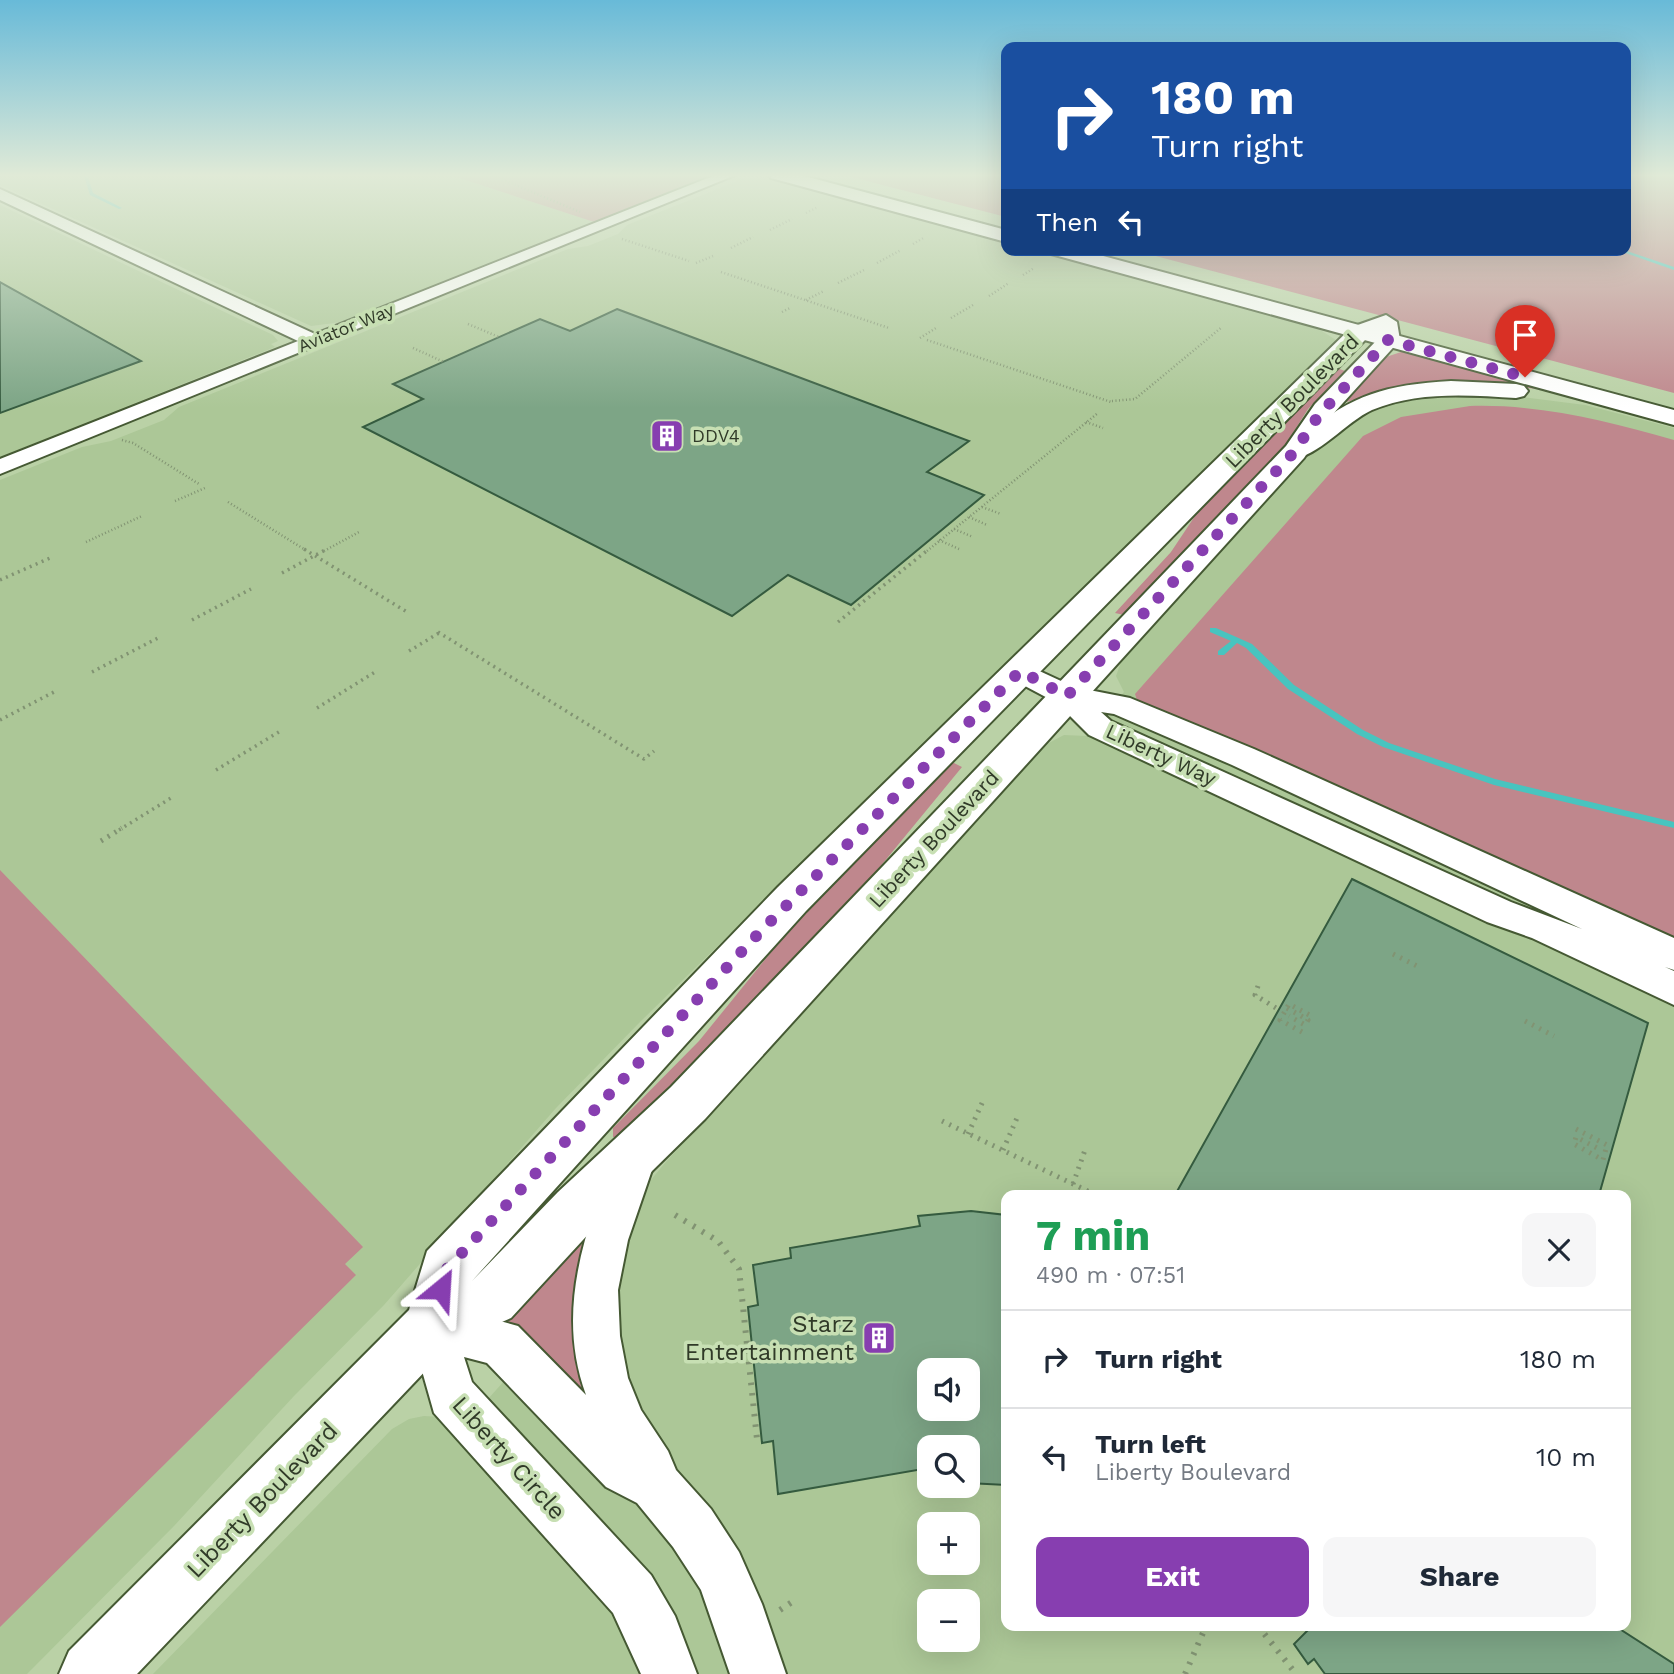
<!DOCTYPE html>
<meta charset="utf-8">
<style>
body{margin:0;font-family:"Work Sans",sans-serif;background:#f6f6f7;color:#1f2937;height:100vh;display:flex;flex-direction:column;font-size:26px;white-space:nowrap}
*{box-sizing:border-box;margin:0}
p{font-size:23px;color:#747a83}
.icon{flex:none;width:38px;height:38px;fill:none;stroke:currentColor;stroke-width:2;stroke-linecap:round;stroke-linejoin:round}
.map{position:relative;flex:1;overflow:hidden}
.sheet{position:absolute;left:1001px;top:1190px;width:630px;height:441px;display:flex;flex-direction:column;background:#fff;border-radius:14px;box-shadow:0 7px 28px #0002}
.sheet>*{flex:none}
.banner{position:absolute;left:1001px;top:42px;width:630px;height:214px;border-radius:14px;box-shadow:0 7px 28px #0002;background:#1a4fa0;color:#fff;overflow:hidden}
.tools{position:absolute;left:917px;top:1358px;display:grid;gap:14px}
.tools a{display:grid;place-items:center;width:63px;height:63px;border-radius:14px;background:#fff;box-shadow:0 7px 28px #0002;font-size:35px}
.pin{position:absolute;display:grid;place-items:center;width:60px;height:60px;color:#fff;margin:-72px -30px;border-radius:50% 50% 50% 0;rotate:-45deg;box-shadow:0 0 7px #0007}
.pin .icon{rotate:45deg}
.me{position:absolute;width:77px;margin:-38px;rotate:27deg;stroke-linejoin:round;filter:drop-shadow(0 0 5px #0008)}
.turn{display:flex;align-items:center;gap:24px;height:147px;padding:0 35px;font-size:32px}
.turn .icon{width:91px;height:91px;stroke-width:2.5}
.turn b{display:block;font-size:49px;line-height:60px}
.then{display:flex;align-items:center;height:66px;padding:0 35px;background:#0003;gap:14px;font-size:26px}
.round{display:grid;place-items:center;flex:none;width:74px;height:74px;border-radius:14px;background:#f6f6f7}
.headline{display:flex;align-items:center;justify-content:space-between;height:119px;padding:0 35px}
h1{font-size:42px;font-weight:700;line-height:52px;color:#1e9e55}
.cta{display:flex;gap:14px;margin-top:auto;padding:14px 35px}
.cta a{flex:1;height:80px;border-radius:14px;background:#873eb0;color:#fff;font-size:28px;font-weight:700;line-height:80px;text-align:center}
.cta a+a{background:#f6f6f7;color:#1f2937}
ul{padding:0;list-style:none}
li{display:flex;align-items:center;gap:21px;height:98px;padding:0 35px;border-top:2px solid #e0e1e3}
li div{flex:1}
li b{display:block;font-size:26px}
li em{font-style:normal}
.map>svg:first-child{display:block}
.built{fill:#acc797;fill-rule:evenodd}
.green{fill:#bf878d}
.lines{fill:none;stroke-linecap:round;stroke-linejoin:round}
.stream{fill:#48c4bf;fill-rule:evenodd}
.building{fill:#7da586;stroke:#355b3f;stroke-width:2;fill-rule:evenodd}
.minor-casing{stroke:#455933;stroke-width:4}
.tertiary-casing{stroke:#455933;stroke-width:4}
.secondary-casing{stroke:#455933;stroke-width:4}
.path-far3{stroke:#819372;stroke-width:2.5;stroke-dasharray:1 2.5;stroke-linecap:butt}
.path-far2{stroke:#819372;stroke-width:3.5;stroke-dasharray:2 4.5;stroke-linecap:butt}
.path-far1{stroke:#819372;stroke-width:5;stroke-dasharray:2 6;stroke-linecap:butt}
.path{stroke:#819372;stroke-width:6;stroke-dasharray:2.5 8;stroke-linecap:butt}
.minor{fill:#fff;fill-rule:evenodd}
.tertiary{fill:#fff;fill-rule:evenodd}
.secondary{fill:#fff;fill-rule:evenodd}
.route{stroke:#873eb0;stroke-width:12;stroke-dasharray:0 21.6}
.labels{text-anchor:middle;stroke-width:7;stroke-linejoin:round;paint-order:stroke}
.far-street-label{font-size:18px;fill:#303a28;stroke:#c7dfb3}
.far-poi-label{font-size:18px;fill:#303a28;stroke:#c7dfb3;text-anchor:start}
.street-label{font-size:21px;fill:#303a28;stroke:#c7dfb3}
.near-poi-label{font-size:24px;fill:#303a28;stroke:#c7dfb3;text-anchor:end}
.near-street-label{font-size:24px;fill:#303a28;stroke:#c7dfb3}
</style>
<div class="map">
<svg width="1674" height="1674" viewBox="0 0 1674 1674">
<rect width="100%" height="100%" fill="#bad1a6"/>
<path class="built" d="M0,174H447L594,222L342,322L311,326L0,185Z
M772,176L1006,240V250H1042L1301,321L1299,323L1317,328L1336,340L640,1022L556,1108L384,1305L294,1396L174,1526L27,1674H0V480L82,447L111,441L164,420L179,407L568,249L588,246L618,234L627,225L705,194L742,179Z
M0,205L273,335L278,341L271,344L275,347L0,457Z
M1490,393L1585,405L1674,428V1674H153L392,1429L409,1419L424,1416L441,1417L461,1429L612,1261L645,1187L665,1163L1045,745L1064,735L1087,736L1124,692L1116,676L1121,662L1323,439L1372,408L1413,397ZM1006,1195H1626V1626H1006ZM929,1370H968V1409H929ZM929,1447H968V1486H929ZM929,1524H968V1563H929ZM929,1601H968V1640H929Z"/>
<path class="green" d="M447,174H713L594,222Z
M840,174H1006V217Z
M1626,174H1674V393L1133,250H1626Z
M1401,352L1416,353L1548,390L1519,387L1366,397L1346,402L1386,357Z
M1337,368L1345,371L1308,409L1284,447L1124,615L1115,613L1171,552L1201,507Z
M1470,406C1540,404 1607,421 1674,440V943L1138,703L1135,694L1363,436L1401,417Z
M952,762L962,767L856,896L625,1140L613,1137V1128L699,1041L797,920Z
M0,870L363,1247L345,1264L356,1275L0,1627Z
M589,1222L599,1407L501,1324L503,1313Z"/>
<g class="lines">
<path class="stream" d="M70,174H87L93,193L122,208L119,209L90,195L84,176Z
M1617,250H1624L1674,267V270Z
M1210,628H1216L1252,644L1294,685L1363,730L1389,743L1495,779L1674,822V828L1494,785L1383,747L1357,734L1288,689L1246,648L1237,643L1224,655H1218V651L1231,641L1210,632Z"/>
</g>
<path class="building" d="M0,282L141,361L0,413Z
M617,309L969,441L927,472L984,495L851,605L788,575L732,616L363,427L423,399L393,384L540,319L570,331Z
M1352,879L1648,1023L1599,1195H1175Z
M971,1211L1006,1215V1485L968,1483V1447H929V1468L778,1494L773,1441L762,1443L748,1307L758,1305L753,1265L791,1258L790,1248L920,1226L918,1216ZM929,1370H968V1409H929Z
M1312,1626H1615L1674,1664V1674H1325L1314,1659L1308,1664L1294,1644Z"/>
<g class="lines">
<defs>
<path id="minor" d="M718,174H738L0,474V459L298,341L0,200V189L315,334Z
M1020,662L1074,687L1130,698L1254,749L1674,938V970L1665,967L1674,971V1005L1532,938L1487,922L1089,735L1057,703L1010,678L1006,671L1010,664ZM1101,712L1114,714L1232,765L1582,929L1511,902L1111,721Z
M633,1143L648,1149L654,1164L628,1240L618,1290L620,1336L628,1378L641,1410L668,1451L676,1470L711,1509L739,1552L762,1604L786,1674H730L701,1590L673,1547L637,1503L606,1487L487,1363L464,1357L472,1382L651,1575L675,1616L697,1674H641L613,1613L434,1413L409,1325L415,1308L432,1302L518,1326L586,1395C555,1311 585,1228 618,1149Z"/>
<path id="tertiary" d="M1386,315L1397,322L1400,340L1333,414L1304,458L705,1119L594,1228L511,1318L451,1344L137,1674H59L69,1651L409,1310L427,1251L778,887L1352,327ZM1377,333L1378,339L1315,404L1286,446L671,1087L558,1192L472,1281L806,911L1368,337Z"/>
<path id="secondary" d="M769,174H797L1006,230V242L771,178Z
M1048,250H1081L1674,410V425L1051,254Z
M1451,381L1516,384L1524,386L1528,391L1524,396L1516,398C1469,395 1417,391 1372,410C1345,422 1312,464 1286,458L1282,452C1287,444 1296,441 1303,435C1354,394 1385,385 1451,381Z"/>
</defs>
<use href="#minor" class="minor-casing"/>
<use href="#tertiary" class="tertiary-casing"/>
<use href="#secondary" class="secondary-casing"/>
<path class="path-far3" d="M489,174L580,212
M806,213L818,207
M770,230L792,219
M622,239L689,261
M913,244L925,237
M731,248L753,237
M696,263L713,256
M877,263L901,250
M721,272L889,328
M1023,275L1034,268
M838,283L864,270
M989,296L1009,283
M806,300L824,291
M782,312L790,308
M951,318L973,305
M468,324L499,337
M920,338L936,328
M927,340L1111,402
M413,348L444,362
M1112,401L1135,399L1222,327
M1086,422L1103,428
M122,440L133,443L199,484
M175,501L205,488
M228,502L307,551
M982,507L1001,514
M969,517L987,525
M954,529L973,537
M939,540L959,549
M86,542L142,516
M324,551L359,532
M927,551L1098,413"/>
<path class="path-far2" d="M304,549L407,612
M282,573L327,549
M0,580L50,558
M192,620L251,589
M838,622L929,549
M438,632L644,759L654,751
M409,651L439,633
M92,672L158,638
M317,708L375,672
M0,720L54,692
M216,770L282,730
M119,830L171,798"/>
<path class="path-far1" d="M101,841L122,828
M1393,954L1421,968
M1258,986L1255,995L1279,1010
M1287,1008L1308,1020L1305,1025L1289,1016
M1525,1021L1554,1036
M1302,1032L1280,1020L1289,1004L1313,1017
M942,1121L1096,1195
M1576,1129L1607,1145L1603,1160L1574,1144L1576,1137L1599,1149
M968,1134L983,1101
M1003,1150L1017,1118
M1073,1184L1085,1150"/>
<path class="path" d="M1094,1194L1096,1195
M675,1215L718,1241L739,1269L757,1439L762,1438
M780,1610L795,1600
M1258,1626L1296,1674
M1185,1674L1206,1626"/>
<use href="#minor" class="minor"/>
<use href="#tertiary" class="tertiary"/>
<use href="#secondary" class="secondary"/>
</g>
<linearGradient id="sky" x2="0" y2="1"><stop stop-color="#68bad8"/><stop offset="0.43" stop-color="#e0ead7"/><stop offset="1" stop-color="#e0ead7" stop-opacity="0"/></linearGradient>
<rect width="1674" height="408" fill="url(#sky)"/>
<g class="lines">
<path class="route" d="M441,1289L446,1270L758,934L1020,671L1067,696L1294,452L1319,415L1388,340L1525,377"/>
</g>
<defs>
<symbol id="building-square" viewBox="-11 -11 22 22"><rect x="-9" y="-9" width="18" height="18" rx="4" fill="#873eb0" stroke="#c7dfb3"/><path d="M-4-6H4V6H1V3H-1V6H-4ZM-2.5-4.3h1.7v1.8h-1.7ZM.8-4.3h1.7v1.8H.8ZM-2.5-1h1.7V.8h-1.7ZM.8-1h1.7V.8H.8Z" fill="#fff"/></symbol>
</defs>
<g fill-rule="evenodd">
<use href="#building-square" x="648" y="417" width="38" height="38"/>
<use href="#building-square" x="860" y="1319" width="38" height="38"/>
</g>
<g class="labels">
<g class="far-street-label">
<text transform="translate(346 328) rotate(-22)" y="6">Aviator Way</text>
</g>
<g class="far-poi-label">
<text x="692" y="442">DDV4</text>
</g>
<g class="street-label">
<text transform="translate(1292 401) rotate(-45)" y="7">Liberty Boulevard</text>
<text transform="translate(1161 755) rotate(25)" y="7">Liberty Way</text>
<text transform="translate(934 839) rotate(-47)" y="7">Liberty Boulevard</text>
</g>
<g class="near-poi-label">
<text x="854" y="1332">Starz<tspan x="854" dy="28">Entertainment</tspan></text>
</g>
<g class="near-street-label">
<text transform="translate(509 1458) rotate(48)" y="8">Liberty Circle</text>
<text transform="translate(262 1500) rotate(-46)" y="8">Liberty Boulevard</text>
</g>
</g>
</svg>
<div class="tools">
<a><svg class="icon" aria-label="sound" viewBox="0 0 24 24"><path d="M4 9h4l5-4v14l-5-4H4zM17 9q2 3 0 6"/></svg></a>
<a><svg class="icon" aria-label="search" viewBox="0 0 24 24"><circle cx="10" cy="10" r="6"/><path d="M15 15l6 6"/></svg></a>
<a>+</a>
<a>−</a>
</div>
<div class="pin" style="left:1525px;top:377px;background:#d93025"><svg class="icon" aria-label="arrive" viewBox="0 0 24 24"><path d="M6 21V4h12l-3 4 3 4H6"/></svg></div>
<svg class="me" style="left:441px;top:1289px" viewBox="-20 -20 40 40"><path d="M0-17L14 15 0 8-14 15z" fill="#873eb0" stroke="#fff" stroke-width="4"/></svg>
<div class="banner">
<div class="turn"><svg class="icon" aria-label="right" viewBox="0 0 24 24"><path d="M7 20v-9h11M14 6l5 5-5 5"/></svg><div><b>180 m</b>Turn right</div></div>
<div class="then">Then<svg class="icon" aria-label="left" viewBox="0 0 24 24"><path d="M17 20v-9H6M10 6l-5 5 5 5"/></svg></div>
</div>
<section class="sheet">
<div class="headline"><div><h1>7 min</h1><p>490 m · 07:51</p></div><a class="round"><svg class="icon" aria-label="close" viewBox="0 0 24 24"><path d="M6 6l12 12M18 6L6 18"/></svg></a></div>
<ul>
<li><svg class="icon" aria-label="right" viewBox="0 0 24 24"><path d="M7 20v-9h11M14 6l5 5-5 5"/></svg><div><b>Turn right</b></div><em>180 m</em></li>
<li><svg class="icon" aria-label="left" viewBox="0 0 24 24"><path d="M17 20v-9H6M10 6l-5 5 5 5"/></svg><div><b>Turn left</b><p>Liberty Boulevard</p></div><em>10 m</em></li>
</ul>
<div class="cta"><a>Exit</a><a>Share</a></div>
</section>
</div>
